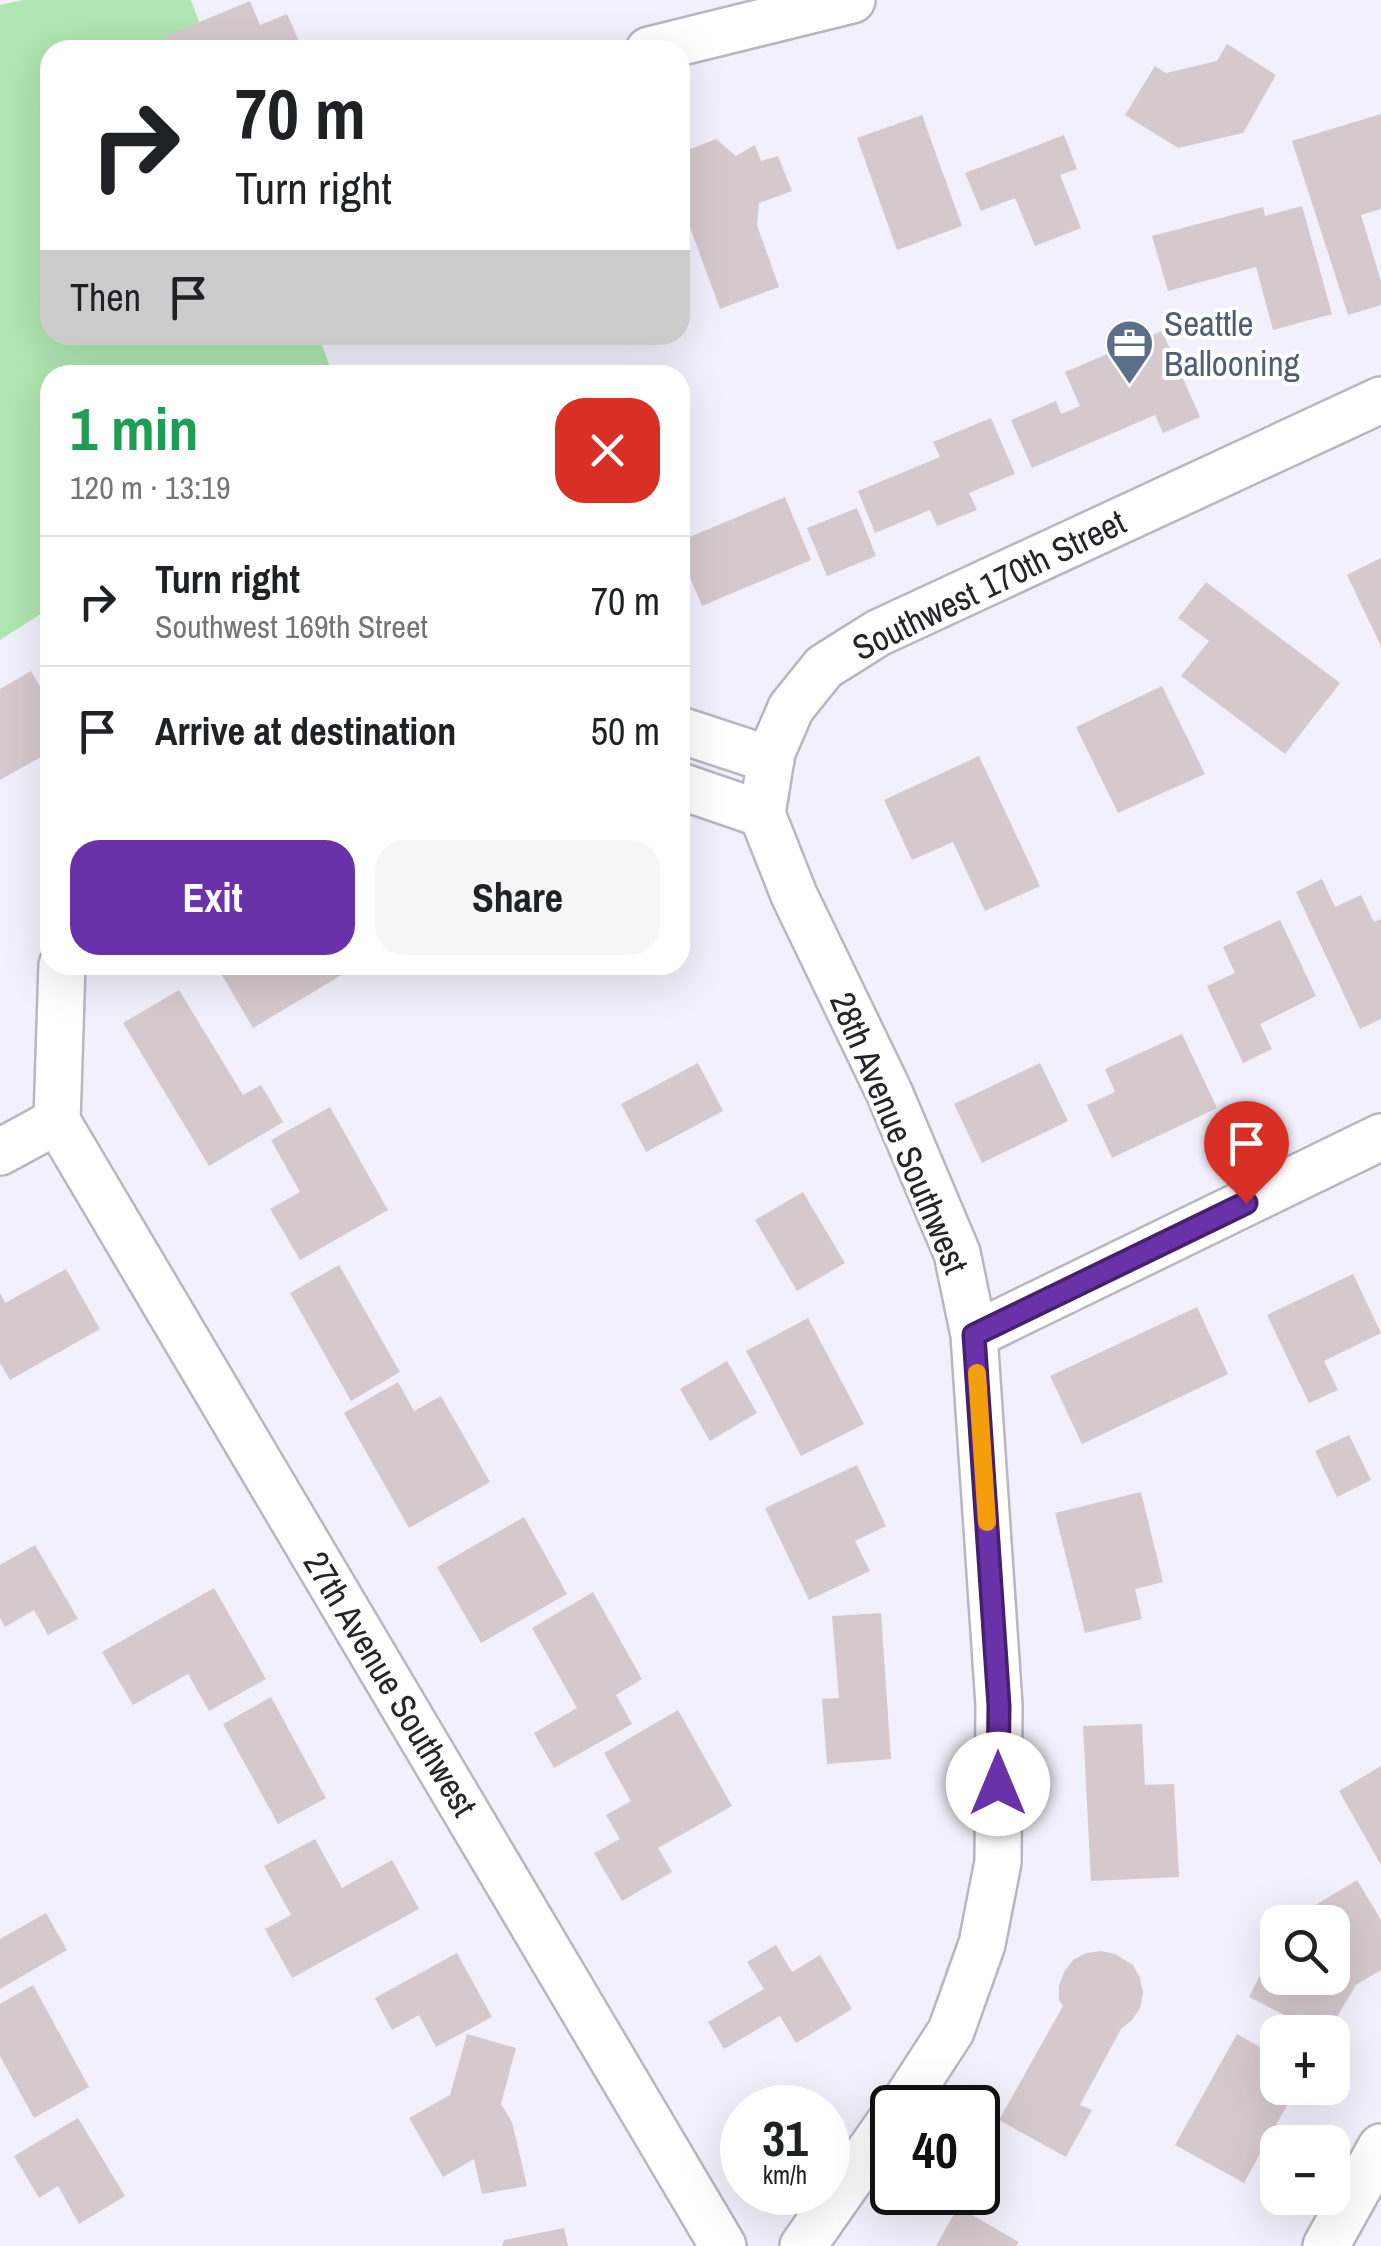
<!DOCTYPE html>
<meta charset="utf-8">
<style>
body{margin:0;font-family:"Archivo Narrow",sans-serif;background:#f6f6f6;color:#202124;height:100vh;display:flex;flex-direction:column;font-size:38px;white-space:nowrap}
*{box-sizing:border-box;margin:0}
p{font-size:32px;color:#757577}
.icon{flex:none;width:55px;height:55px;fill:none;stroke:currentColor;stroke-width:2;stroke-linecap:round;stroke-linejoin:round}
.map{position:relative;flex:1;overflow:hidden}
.panel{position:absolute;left:40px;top:365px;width:650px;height:610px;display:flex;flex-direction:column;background:#fff;border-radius:30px;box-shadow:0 10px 40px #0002}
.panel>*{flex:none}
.banner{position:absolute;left:40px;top:40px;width:650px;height:305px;border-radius:30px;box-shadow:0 10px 40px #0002;background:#fff;color:#202124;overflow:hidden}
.buttons{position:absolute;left:1260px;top:1905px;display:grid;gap:20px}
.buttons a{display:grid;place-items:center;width:90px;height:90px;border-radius:20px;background:#fff;box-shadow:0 10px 40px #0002;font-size:50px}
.speed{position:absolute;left:720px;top:2085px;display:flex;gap:20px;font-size:50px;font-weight:700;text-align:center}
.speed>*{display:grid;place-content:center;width:130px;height:130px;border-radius:50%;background:#fff;box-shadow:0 10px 40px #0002;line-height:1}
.speed small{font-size:25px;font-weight:400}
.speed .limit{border:5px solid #111;border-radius:15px;background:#fff;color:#111}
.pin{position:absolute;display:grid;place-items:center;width:85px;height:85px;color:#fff;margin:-102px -42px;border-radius:50% 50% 50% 0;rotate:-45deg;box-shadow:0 0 10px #0007}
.pin .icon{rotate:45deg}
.me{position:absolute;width:110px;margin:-55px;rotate:0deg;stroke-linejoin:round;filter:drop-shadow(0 0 8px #0008)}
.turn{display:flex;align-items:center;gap:35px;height:210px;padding:0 30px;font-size:45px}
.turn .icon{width:130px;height:130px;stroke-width:2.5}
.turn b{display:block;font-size:70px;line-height:85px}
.then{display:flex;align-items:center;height:95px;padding:0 30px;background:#0003;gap:20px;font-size:38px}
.round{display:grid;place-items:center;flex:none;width:105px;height:105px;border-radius:30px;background:#f6f6f6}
.headline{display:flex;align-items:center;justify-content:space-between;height:170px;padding:0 30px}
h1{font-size:60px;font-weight:800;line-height:75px;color:#1e9e55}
.action{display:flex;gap:20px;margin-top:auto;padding:20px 30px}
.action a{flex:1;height:115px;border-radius:30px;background:#6a32a8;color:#fff;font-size:40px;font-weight:800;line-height:115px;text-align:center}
.action a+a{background:#f6f6f6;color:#202124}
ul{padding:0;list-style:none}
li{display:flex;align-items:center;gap:30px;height:130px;padding:0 30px;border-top:2px solid #e0e0e0}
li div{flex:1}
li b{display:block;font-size:38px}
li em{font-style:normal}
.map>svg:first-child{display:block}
.green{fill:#afe6b1}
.building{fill:#d6c9ce}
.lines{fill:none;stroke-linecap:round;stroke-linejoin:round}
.minor-casing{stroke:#b9b6c2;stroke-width:50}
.minor{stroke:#fff;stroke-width:45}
.route-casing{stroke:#45206d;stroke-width:25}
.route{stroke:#6a32a8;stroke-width:18}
.slow{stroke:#f59e0b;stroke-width:18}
.labels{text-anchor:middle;stroke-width:8;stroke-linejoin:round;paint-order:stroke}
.service-label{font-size:35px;fill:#4e5e75;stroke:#fff;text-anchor:start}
.street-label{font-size:35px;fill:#252428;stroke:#fff}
</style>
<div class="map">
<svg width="1381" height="2246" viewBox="0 0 1381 2246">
<rect width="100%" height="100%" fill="#f2f0fc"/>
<path class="green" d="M23,0H191L210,50H50V335H318L333,375H50V608L0,640V5Z"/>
<path class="building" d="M250,1L260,25L287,14L303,50H172L166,36Z
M1227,44L1276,75L1243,133L1178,148L1125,115L1155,66L1166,73L1217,61Z
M1381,114V209L1361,215L1381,281V305L1348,315L1292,141Z
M922,115L962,226L897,250L857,138Z
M1064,135L1077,169L1060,175L1081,228L1035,246L1015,198L981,211L965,173Z
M716,139L736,156L755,145L761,161L778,156L792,191L759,203L757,225L779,287L720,309L680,200V153Z
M1302,206L1332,314L1273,330L1256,267L1168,291L1152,236L1263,207L1265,216Z
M1162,331L1200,417L1163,433L1155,415L1032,468L1011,420L1056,401L1061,414L1080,406L1065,372Z
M991,418L1015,474L969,493L977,510L937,526L930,510L875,533L858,491L940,457L933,442Z
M785,497L811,560L702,606L680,554V541Z
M857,508L876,556L827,576L807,528Z
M1381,558V646L1347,575Z
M1206,582L1340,683L1285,754L1181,676L1209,641L1178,618Z
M31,671L50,704V752L0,780V689Z
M1162,686L1205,774L1118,813L1076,727Z
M979,756L1040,886L985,911L953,842L912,860L884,800Z
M1322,879L1335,907L1361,895L1374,922L1381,919V1019L1360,1029L1296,892Z
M1280,920L1316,996L1260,1024L1272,1049L1243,1063L1207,986L1235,973L1223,947Z
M216,965H347L350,970L253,1028Z
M179,990L243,1095L261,1085L283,1122L209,1166L123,1023Z
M1182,1034L1217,1108L1112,1158L1087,1105L1115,1092L1105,1069Z
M698,1063L723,1111L646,1152L621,1104Z
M1040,1063L1068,1121L982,1163L954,1104Z
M330,1107L388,1210L300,1260L270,1209L300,1192L271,1140Z
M803,1192L845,1263L797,1291L755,1220Z
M339,1265L400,1372L351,1401L290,1293Z
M66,1269L100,1329L10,1380L0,1363V1293L5,1303Z
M1353,1274L1381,1333L1324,1361L1338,1390L1309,1403L1267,1315Z
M1197,1307L1228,1374L1082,1444L1050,1376Z
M808,1318L864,1424L801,1456L746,1351Z
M727,1361L757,1413L710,1441L680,1389Z
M398,1382L414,1411L441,1396L490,1482L409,1528L344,1413Z
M1349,1435L1371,1480L1337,1497L1315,1451Z
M857,1465L886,1526L855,1541L870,1571L809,1600L765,1508Z
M1141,1492L1163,1582L1135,1589L1142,1619L1085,1633L1055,1513Z
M524,1517L567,1594L481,1643L437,1567Z
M35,1545L78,1619L48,1635L34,1610L5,1627L0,1618V1565Z
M214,1588L266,1679L209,1711L188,1674L133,1705L102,1652Z
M593,1592L642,1679L616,1695L632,1724L554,1768L534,1733L577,1708L532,1628Z
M881,1613L891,1759L827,1764L822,1699L839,1698L832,1616Z
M271,1697L326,1798L278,1824L223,1724Z
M678,1710L732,1806L658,1848L672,1872L622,1901L594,1853L620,1839L606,1815L631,1801L604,1753Z
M1142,1724L1145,1785L1174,1784L1179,1877L1091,1881L1083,1726Z
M1381,1766V1865L1339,1791Z
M315,1839L342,1888L392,1860L419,1909L292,1978L265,1929L291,1915L264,1866Z
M1357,1880L1381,1920V1970L1356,1985L1328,2032H1318L1249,1997L1268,1959L1278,1964V1978H1332V1922H1287Z
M46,1913L67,1950L0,1989V1939Z
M776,1945L792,1972L820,1955L852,2009L796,2043L780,2016L724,2049L708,2022L764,1989L747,1962Z
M1101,1951L1115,1954L1133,1965L1140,1978L1143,1993L1140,2008L1132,2020L1121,2029L1080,2105L1092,2110L1066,2157L999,2120L1063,2006L1059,2000V1986L1064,1972L1073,1960L1086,1953Z
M457,1953L492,2017L436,2047L419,2015L392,2030L375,1998Z
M33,1985L89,2087L34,2118L0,2056V2004Z
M467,2034L516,2048L501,2104L512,2122L527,2186L482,2194L474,2159L443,2177L409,2118L450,2095Z
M1237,2034L1278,2057V2071L1268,2088L1290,2100L1244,2183L1175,2145Z
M78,2118L125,2196L79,2224L58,2186L39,2198L14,2156Z
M958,2207L1019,2242L1016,2246H936Z
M564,2228L568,2246H502L504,2240Z"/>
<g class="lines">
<defs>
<path id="minor" d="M649,50L852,0
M680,730L771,760
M680,786L762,814
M762,814L794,895L889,1092L957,1253L974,1335L999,1705L998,1862L982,1944L951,2031L901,2108
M762,814L772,752L791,708L824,667L878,633L1381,400
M57,1121L723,2246
M0,1152L57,1121L62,965
M974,1335L1381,1137
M803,2246L892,2119
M1326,2246L1381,2147"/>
</defs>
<use href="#minor" class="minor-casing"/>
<use href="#minor" class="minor"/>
</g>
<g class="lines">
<defs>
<path id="route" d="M998,1784L999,1706L974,1335L1246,1203"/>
</defs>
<use href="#route" class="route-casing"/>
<use href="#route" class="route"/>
<path class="slow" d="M977,1373L987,1522"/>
</g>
<defs>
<symbol id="office-pin" viewBox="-11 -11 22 30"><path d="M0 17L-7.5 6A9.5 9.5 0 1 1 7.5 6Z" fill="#5c6f8a" stroke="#fff"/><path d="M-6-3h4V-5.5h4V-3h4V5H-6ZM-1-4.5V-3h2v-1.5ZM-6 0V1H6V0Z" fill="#fff"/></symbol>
</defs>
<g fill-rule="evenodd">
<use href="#office-pin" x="1102" y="316" width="55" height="75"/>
</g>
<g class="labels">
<g class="service-label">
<text x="1164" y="336">Seattle<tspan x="1164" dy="40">Ballooning</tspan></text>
</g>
<g class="street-label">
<text transform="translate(989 585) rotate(-26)" y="12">Southwest 170th Street</text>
<text transform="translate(899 1133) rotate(67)" y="12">28th Avenue Southwest</text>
<text transform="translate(390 1684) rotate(59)" y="12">27th Avenue Southwest</text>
</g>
</g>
</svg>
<div class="buttons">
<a><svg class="icon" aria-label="search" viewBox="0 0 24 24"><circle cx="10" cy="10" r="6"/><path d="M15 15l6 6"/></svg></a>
<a>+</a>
<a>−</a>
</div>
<div class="speed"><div>31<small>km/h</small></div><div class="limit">40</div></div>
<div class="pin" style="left:1246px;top:1203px;background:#d93025"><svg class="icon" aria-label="arrive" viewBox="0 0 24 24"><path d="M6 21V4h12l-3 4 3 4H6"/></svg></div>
<svg class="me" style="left:998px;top:1784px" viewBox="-20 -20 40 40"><circle r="19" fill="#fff"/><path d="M0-13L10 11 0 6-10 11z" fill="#6a32a8"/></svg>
<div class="banner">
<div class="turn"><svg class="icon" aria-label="right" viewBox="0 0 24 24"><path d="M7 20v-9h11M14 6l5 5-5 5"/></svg><div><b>70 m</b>Turn right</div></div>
<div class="then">Then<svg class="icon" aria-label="arrive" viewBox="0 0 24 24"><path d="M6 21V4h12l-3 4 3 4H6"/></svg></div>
</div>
<section class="panel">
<div class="headline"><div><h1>1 min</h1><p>120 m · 13:19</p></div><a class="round" style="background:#d93025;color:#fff"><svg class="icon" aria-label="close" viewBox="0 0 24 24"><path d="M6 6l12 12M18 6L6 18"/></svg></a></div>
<ul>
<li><svg class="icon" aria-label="right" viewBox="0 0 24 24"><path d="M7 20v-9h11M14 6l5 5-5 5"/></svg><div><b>Turn right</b><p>Southwest 169th Street</p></div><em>70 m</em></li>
<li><svg class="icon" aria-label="arrive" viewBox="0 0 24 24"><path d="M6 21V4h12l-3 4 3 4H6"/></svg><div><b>Arrive at destination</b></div><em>50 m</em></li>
</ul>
<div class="action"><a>Exit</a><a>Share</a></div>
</section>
</div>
